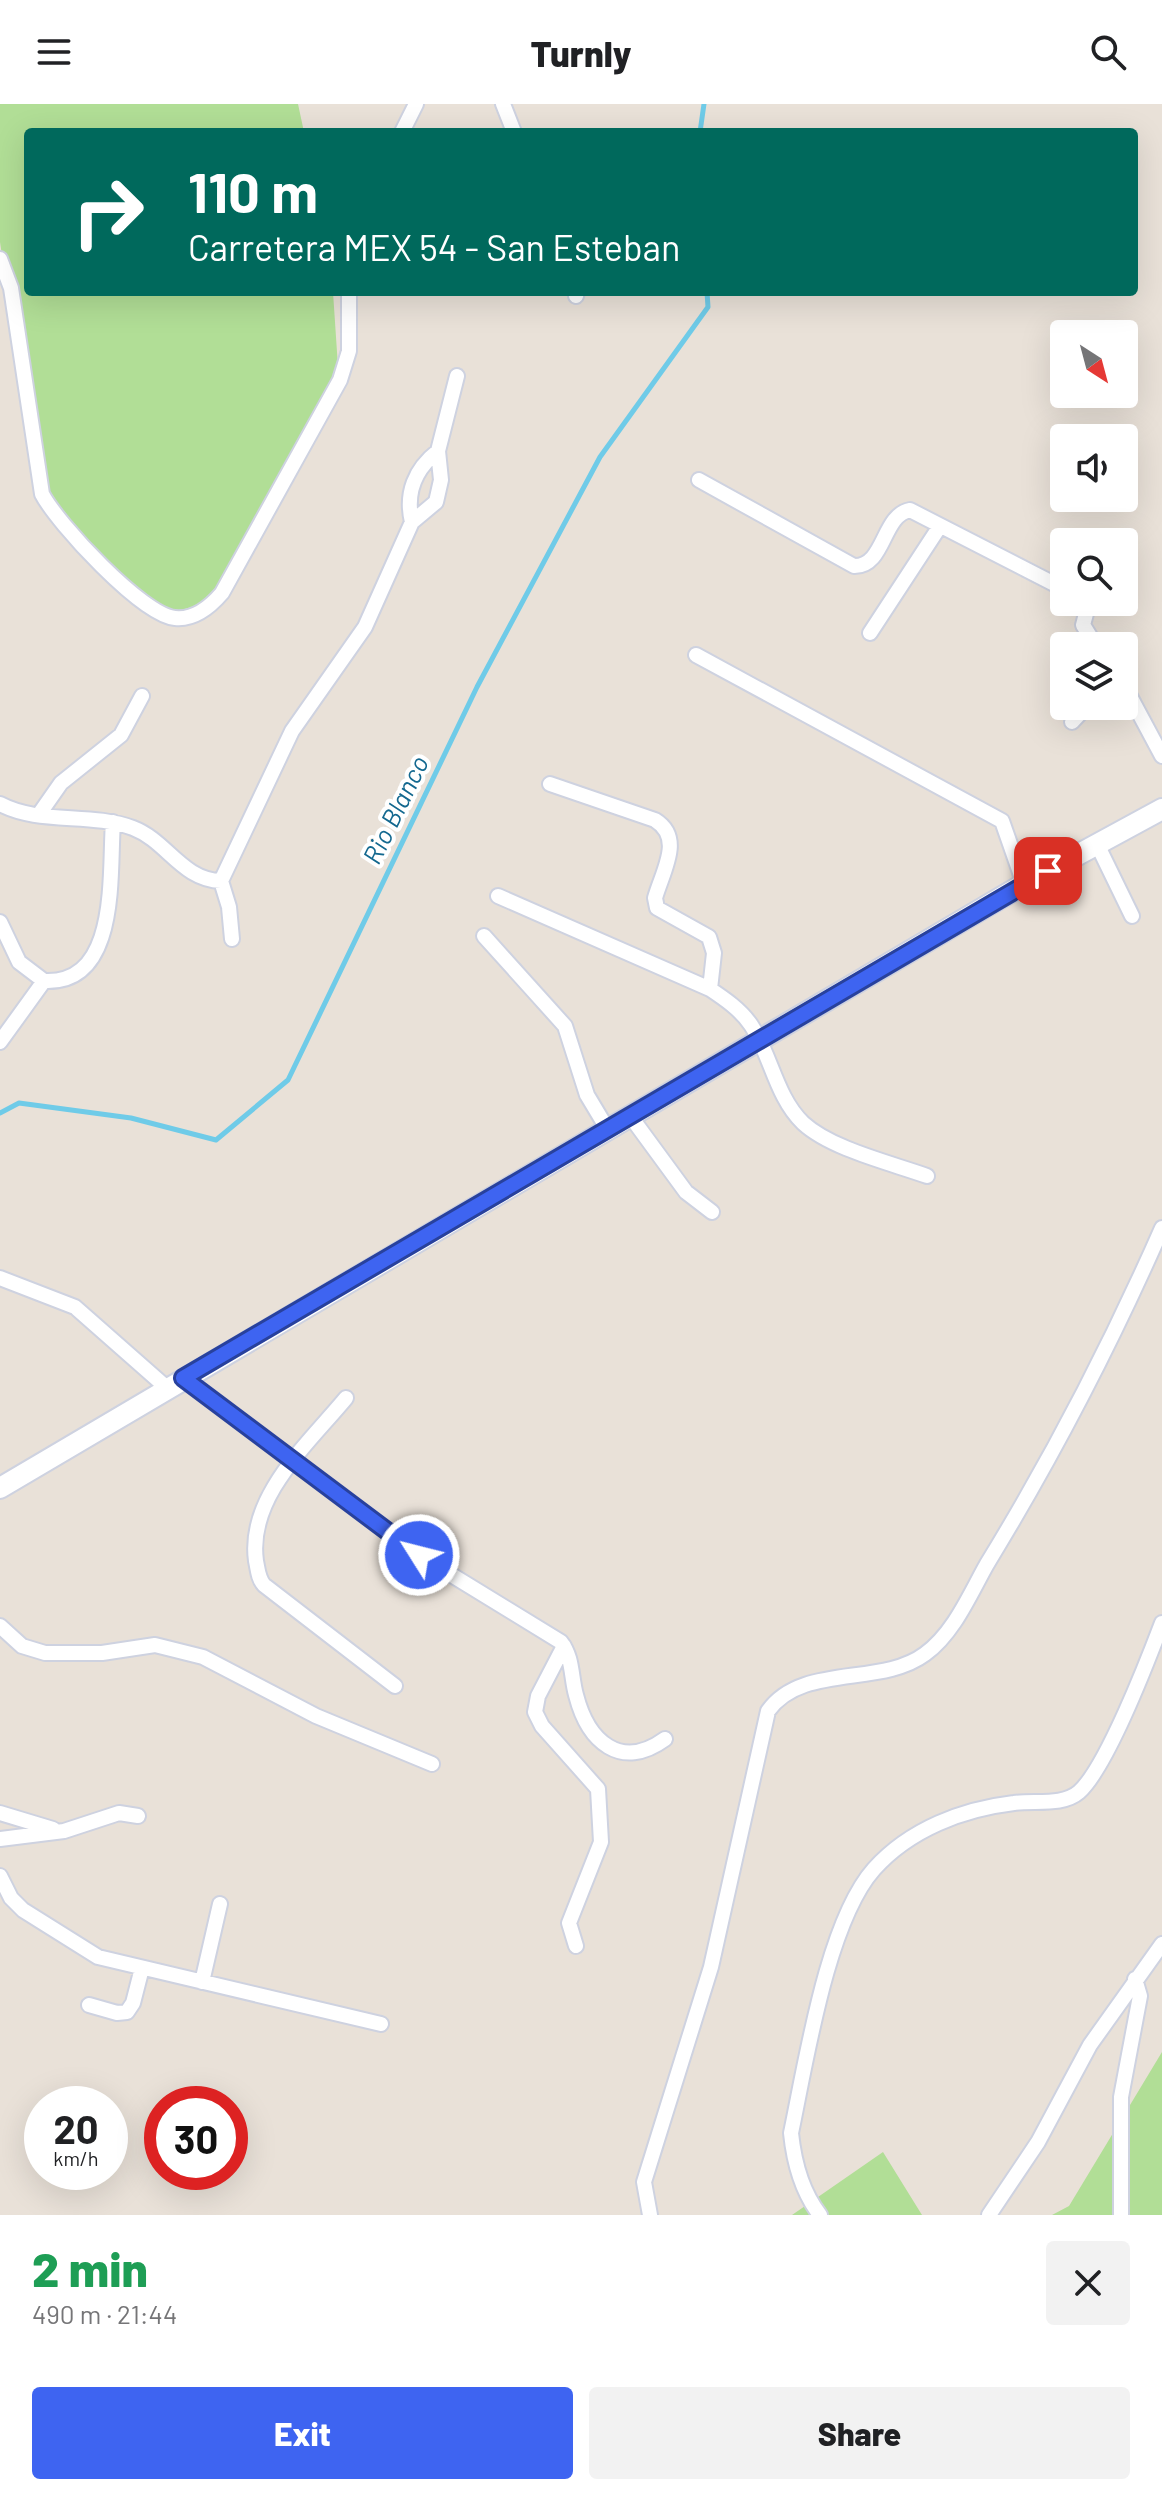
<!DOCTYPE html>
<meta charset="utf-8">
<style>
body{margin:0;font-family:Barlow,sans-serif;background:#f2f2f2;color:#202124;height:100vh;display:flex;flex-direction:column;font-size:30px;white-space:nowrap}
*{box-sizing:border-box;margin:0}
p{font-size:26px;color:#757577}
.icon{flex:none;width:44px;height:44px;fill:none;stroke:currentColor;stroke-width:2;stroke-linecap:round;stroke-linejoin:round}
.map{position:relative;height:2111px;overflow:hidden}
.drawer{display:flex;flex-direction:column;background:#fff;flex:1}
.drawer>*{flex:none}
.banner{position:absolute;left:24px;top:24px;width:1114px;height:168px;border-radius:8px;box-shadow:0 8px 32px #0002;background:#00695c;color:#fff;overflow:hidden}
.needle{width:52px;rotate:144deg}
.buttons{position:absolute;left:1050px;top:216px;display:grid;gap:16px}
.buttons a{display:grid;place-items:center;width:88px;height:88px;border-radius:8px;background:#fff;box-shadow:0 8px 32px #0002;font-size:40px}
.speed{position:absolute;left:24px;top:1982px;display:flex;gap:16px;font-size:40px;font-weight:700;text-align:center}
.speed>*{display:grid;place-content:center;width:104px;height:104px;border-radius:50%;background:#fff;box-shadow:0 8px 32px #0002;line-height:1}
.speed small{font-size:20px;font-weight:400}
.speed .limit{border:12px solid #d22;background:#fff;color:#111}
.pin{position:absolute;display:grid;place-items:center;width:68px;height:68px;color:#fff;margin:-34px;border-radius:16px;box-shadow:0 4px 12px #0006}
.me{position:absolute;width:88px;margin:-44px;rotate:306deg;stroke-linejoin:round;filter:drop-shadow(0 0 6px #0008)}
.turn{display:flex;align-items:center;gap:28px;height:168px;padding:0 32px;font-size:36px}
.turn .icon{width:104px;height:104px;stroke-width:2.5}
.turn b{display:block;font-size:56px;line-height:68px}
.round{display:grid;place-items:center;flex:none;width:84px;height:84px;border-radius:8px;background:#f2f2f2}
.head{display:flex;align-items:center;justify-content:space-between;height:136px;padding:0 32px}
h1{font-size:48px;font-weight:800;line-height:60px;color:#1e9e55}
.button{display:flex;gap:16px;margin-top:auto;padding:16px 32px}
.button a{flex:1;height:92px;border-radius:8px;background:#3e64f1;color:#fff;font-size:32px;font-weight:800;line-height:92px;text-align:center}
.button a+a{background:#f2f2f2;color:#202124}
header{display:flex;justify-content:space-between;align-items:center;height:104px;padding:0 32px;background:#fff;font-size:36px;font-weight:800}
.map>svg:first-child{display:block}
.green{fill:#b1de96}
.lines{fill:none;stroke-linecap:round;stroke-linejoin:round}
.stream{stroke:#6fcbe8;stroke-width:5}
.street-casing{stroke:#ced2e0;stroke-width:18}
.secondary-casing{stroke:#ced2e0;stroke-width:24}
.street{stroke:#fff;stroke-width:14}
.secondary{stroke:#fff;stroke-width:20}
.route-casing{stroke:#28419d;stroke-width:20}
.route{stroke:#3e64f1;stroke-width:14}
.labels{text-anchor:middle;stroke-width:8;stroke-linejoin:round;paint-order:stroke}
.water-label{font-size:26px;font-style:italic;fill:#13688f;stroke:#fff}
</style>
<header><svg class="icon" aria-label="menu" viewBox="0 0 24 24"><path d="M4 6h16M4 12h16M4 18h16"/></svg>Turnly<svg class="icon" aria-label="search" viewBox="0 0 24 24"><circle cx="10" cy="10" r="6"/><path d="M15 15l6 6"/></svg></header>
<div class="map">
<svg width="1162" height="2111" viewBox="0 0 1162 2111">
<rect width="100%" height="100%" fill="#e9e1d8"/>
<path class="green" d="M0,0H298L304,28H28V188H333L338,263L211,497L175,508L148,506L92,446L39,399L0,138Z
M1162,1948V2111H1052L1069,2102Z
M883,2048L922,2111H792Z"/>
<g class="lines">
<path class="stream" d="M700,28L704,0
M0,1009L19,999L131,1014L216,1036L288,976L477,583L600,353L708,203L707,188"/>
<defs>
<path id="street" d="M503,0L514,28
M402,28L416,0
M0,155L11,184L42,390C57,419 142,511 175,514C194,516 210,503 222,489L340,276L349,247V188
M576,192L577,188
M699,376L854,462C885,463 882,411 910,406L1064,485
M412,418C405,389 415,365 438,347
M1085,498L1087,506L1083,521L1096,542
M870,529L940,422
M696,551L1002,717L1024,780
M1124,581L1162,652
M1072,618L1087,602
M550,680L655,716C684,734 663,766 655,794L657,804L709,833L714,849L710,885
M0,700C39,721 91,708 133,724C167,737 182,776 221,777
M40,709L61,679L121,631L142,592
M1097,740L1132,812
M498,792L710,885C725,895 741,906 751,921C771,951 776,993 803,1019C831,1045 891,1059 927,1072
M0,818L19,858L44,877C120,881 109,769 113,718
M484,832L565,922L587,991L608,1026
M232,835L229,803L221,777L292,627L365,523L412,418L436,398L441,376L438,347L457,272
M0,938L44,877
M631,1013L686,1088L712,1108
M0,1174L75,1203L167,1284
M183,1274L419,1451L561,1538C573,1553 571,1574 576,1591C588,1638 621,1667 665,1635
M346,1294C308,1340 247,1393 256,1457C258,1466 258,1474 264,1481L395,1582
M0,1522L22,1542L45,1549H102L155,1541L203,1553L316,1612L432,1660
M564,1542L538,1592L535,1608L542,1622L598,1685L601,1738L569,1819L576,1842
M0,1709L53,1725
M0,1735L64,1727L119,1709L138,1712
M0,1772L11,1794L23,1806L98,1853L381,1920
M202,1878L220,1800
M89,1901L117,1909L127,1908L133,1899L142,1864
M650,2111L644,2078L711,1863L768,1607C802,1559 881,1583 925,1550C954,1529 970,1490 987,1460C1053,1352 1111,1240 1162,1124
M820,2111C802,2088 794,2058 791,2029C806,1958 827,1818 874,1765C910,1725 963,1705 1014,1699C1035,1696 1063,1702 1079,1688C1106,1664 1148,1556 1162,1519
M989,2111L1038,2038L1090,1941L1162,1840
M1121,2111V1993L1140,1892L1135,1875"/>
<path id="secondary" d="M0,1384L1024,780L1162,705"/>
</defs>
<use href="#street" class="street-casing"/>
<use href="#secondary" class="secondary-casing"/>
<use href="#street" class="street"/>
<use href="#secondary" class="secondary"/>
</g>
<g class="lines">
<defs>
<path id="route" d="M419,1451L183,1274L1048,767"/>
</defs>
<use href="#route" class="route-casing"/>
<use href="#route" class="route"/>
</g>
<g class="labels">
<g class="water-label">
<text transform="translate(396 706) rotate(-64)" y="9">Rio Blanco</text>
</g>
</g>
</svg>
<div class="buttons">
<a><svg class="needle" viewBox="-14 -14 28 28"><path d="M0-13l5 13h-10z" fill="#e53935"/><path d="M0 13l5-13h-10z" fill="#757577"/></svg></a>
<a><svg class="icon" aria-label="sound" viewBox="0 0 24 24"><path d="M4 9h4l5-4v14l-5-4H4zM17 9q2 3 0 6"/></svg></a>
<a><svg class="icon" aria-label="search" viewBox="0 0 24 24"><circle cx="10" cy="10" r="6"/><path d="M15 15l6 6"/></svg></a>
<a><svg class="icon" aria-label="layers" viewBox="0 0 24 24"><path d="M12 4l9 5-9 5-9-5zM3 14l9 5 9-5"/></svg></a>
</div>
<div class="speed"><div>20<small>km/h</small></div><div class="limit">30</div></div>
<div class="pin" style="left:1048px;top:767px;background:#d93025"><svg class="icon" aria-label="arrive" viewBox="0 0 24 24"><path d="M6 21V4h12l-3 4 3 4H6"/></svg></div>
<svg class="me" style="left:419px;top:1451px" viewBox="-20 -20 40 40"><circle r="17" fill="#3e64f1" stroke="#fff" stroke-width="3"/><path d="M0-11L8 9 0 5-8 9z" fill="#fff"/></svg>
<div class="banner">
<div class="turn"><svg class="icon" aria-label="right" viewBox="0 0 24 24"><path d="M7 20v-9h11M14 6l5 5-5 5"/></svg><div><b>110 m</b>Carretera MEX 54 - San Esteban</div></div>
</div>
</div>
<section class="drawer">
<div class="head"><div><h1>2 min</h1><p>490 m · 21:44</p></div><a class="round"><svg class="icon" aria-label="close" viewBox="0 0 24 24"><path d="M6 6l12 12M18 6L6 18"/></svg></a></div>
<div class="button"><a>Exit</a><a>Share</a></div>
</section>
